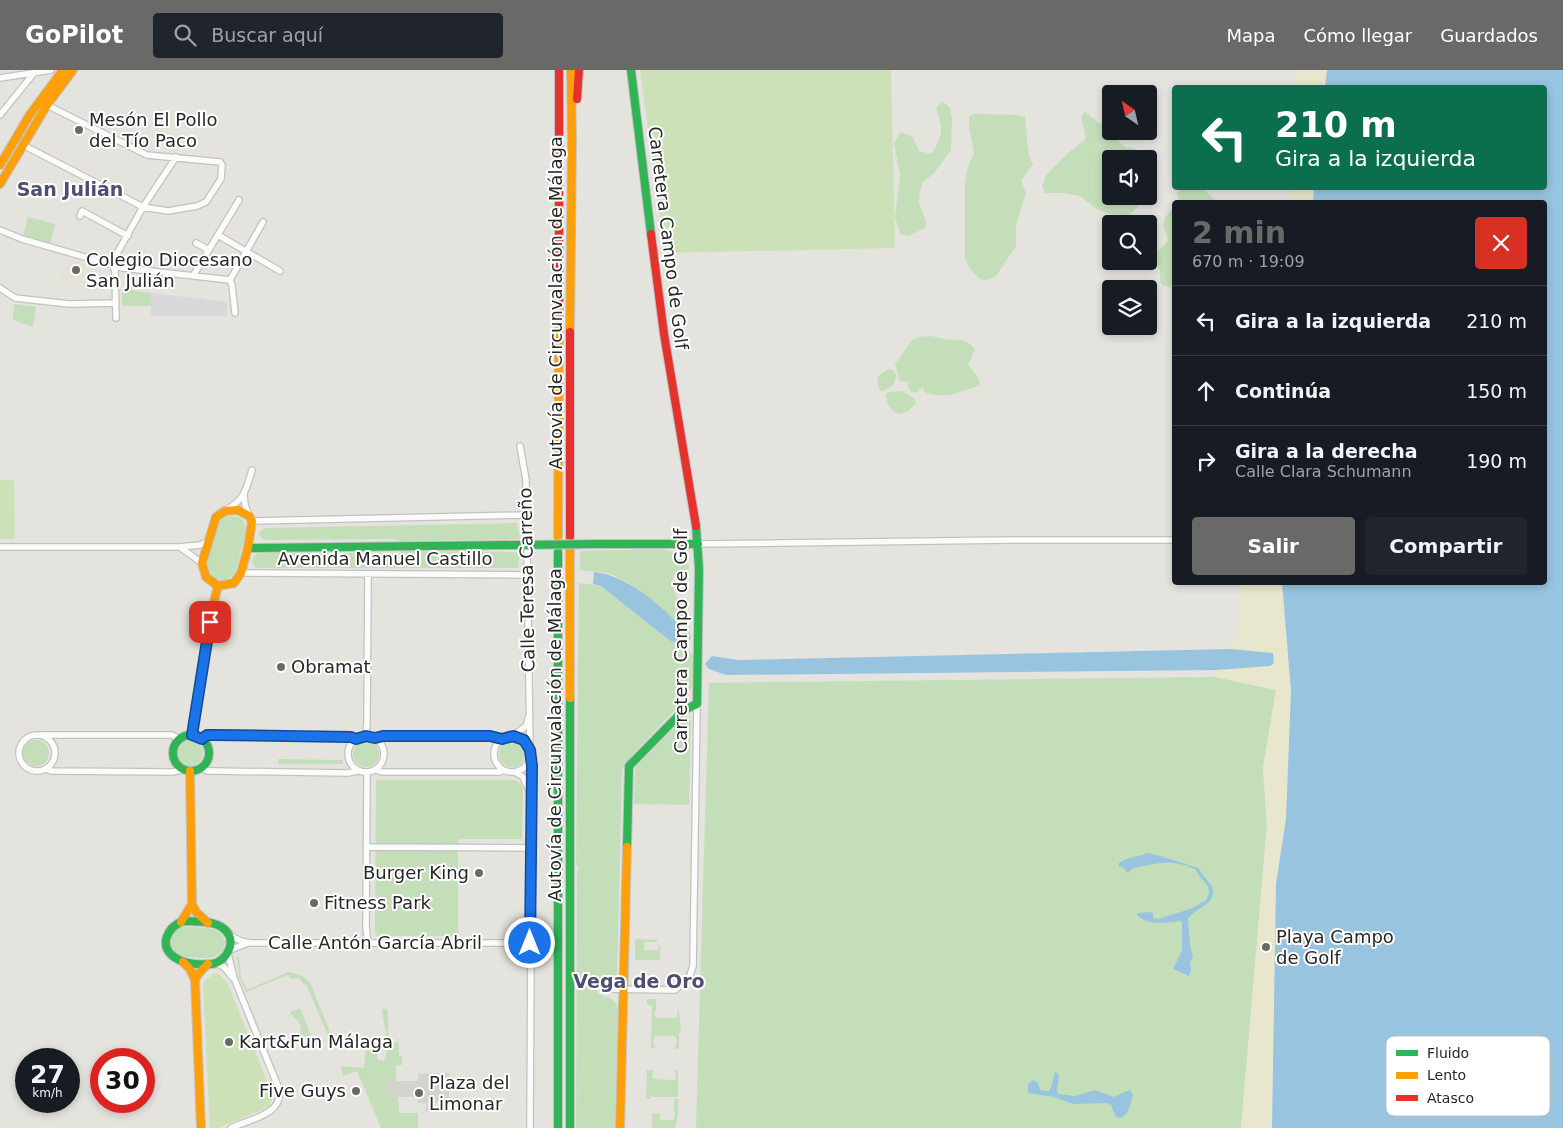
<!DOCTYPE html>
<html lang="es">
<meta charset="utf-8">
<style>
body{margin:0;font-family:"DejaVu Sans",sans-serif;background:#20242c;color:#f1f3f6;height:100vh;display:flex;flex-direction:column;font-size:19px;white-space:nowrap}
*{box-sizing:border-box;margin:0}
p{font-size:16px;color:#9ea1a6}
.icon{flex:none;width:28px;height:28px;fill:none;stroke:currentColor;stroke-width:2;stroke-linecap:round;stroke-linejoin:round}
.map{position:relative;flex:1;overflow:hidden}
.panel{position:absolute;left:1172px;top:130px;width:375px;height:385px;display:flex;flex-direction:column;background:#171b24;border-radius:5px;box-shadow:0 2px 8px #0003}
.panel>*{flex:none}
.banner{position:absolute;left:1172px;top:15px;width:375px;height:105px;border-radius:5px;box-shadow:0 2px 8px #0003;background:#0b6e4f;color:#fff;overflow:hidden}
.needle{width:32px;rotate:326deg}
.controls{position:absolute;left:1102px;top:15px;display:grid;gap:10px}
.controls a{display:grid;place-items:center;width:55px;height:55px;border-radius:5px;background:#171b24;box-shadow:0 2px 8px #0003;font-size:25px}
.speed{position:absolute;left:15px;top:978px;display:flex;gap:10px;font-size:25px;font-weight:700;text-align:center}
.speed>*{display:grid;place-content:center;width:65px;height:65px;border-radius:50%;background:#171b24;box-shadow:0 2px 8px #0003;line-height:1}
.speed small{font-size:12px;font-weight:400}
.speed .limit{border:8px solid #d22;background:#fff;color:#111}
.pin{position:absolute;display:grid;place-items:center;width:42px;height:42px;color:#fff;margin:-21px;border-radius:10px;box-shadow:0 2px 8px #0006}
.me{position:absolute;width:55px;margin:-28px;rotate:0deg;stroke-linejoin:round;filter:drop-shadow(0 0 4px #0008)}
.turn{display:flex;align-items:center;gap:18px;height:105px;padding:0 20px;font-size:22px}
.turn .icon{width:65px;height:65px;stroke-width:2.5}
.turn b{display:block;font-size:35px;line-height:42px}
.round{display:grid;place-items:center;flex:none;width:52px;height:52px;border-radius:5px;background:#20242c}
.summary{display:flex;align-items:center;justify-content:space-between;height:85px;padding:0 20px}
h1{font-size:30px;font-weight:700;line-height:38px;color:#696967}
.action{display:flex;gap:10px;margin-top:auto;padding:10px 20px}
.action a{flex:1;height:58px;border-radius:5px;background:#696967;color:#fff;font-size:20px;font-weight:700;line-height:58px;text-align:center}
.action a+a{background:#20242c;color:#f1f3f6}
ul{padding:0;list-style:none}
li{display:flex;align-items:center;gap:15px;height:70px;padding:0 20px;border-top:1px solid #363941}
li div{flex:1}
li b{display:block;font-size:19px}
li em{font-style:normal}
header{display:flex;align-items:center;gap:30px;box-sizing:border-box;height:70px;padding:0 25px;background:#696967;color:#fff}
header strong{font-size:24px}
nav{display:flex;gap:28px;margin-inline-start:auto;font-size:18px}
.search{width:350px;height:45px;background:#20242c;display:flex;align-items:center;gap:12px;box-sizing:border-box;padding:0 18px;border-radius:5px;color:#9ea1a6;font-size:19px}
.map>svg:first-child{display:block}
.industrial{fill:#d9d7d9}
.education{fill:#e6e3d4}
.green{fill:#c3deb9}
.sand{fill:#e8e7cd}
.pitch{fill:#cce1b8}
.plaza{fill:#d5d3cd}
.water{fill:#98c4df}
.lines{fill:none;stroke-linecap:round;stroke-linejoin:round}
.street-casing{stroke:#c2c2c3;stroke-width:8}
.fast-casing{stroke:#c2c2c3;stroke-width:10}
.slow-casing{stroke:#c2c2c3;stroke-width:10}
.jam-casing{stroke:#c2c2c3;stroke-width:10}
.street{stroke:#fbfbfa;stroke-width:5.5}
.fast{stroke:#30b455;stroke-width:8}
.slow{stroke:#ff9f0a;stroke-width:8}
.jam{stroke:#e5322d;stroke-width:8}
.fast-bridge-casing{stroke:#c2c2c3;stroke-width:10;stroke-linecap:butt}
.fast-bridge{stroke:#30b455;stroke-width:8}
.route-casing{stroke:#114b97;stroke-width:12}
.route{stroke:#1a73e8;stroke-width:9}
.poi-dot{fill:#696967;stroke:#fff;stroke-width:2}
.labels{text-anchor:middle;stroke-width:4;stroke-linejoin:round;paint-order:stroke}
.poi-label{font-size:18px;fill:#272727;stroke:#fff;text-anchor:start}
.street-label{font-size:18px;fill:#272727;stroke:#fff}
.neighbourhood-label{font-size:19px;font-weight:bold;fill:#4d4e72;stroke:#fff}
.key{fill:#fff;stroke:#bebebe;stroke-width:1}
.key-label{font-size:14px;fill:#272727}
</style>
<header>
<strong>GoPilot</strong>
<div class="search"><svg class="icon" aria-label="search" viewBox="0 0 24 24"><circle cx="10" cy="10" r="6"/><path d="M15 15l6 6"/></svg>Buscar aquí</div>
<nav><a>Mapa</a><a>Cómo llegar</a><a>Guardados</a></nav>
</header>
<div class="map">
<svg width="1563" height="1058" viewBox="0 0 1563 1058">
<rect width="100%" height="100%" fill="#e4e3de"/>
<path class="industrial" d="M151,223L227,232V246H151Z"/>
<path class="education" d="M72,188L91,193L89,201L85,200L82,213L59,210L60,200L67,202Z"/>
<path class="green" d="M942,31L950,38L952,48L951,80L934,103L923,112L920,121L919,133L926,151L925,158L908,166L900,164L895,147L900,105L894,73L901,62L912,66L919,81L931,84C944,65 943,59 936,38Z
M1085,42L1104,57L1125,77L1136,79L1145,89H1111V126H1140L1138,136L1129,146L1109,144L1096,139L1080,126L1063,123H1045L1042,116L1047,104L1068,83L1086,69L1081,46Z
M973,44L1015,45L1025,47C1027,62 1026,82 1033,94L1021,111L1026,123L1016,155V176L996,206L986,210L980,209L970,199L965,188V113L968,97L974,83L969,56V46Z
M1183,118L1203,119L1218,132H1178L1179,128L1177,123Z
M1175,137V217H1174C1158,216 1161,214 1160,201C1160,197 1155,193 1153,190L1156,183L1168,171C1168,165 1166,164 1164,159C1160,150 1169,143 1175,137Z
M28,147L55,154L50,174L23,166Z
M122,219L151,223V236H122Z
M14,234L36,237L33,257L13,250Z
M932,266C936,267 941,269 945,269C959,271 963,266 975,279L968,295L978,307L980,315C960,322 948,329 926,323L922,317L917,323L912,322L908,317V312L900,311L895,294L912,270L919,267Z
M890,299L894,301L896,306L894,315L885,320L881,321C873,309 879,303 890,299Z
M901,321L914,328L916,333L908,341L900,344C889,340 887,335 886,324L890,322Z
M227,446L238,447L243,450L247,461L235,503C226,514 207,511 206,495C206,487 214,461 218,453C220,450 223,448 227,446Z
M517,453L520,469L401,471L395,469L266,470H263L259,465V462L264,458Z
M660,479C672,482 687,482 689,497L685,501L674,505C668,522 680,527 685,541C688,549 689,559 691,568C673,547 634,511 607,503C599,501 588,501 580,500V481Z
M402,481L520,482L518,498H257L254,496L252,490L255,485L259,483H400Z
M579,513L601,516L669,570L684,576L694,586L692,616L688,626L633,684L627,692L622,701L617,906L613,911H598L597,924C607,926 614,928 618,939L615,1058H576L577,802L579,797L576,795Z
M1216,607L1276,620L1263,698L1267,755L1241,1058H696L709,613Z
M686,646L688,647L691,652L689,735L634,734L635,699L636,696Z
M23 683a13 13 0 1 1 26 0a13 13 0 1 1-26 0Z
M177 683a13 13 0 1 1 26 0a13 13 0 1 1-26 0Z
M353 684a13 13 0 1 1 26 0a13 13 0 1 1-26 0Z
M499 684a13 13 0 1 1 26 0a13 13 0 1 1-26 0Z
M278,689L343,690V694H278Z
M376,710H514L521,714L523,720L522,769H458V866H377L375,863Z
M182,857C197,858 219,854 225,871C225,888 212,888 199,888C185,887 169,887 170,869L175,860Z
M635,869L658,870L657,872H644V880H658L660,873V890H635Z
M237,887H239L241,908L247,920L288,902C296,903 304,906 310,912L335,975L334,980L306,914L304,915L299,908L290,909L288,905L246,922L239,907Z
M647,929H656V939L654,943L656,948H676L678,941H679L681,960L679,964V979H675L677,971L675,966H655L653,971L655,978H651L652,936L647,934Z
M300,938L310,963H314L307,967L302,965L299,970L291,973L290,979L285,981L286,975C293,968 307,964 298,952C296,948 292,946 290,942Z
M384,938L388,940V968L390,973L399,972V986H402V995H396V1011L388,1012V1026L398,1027L399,1043H418V1058H381L357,1001L343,1006L341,996L364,998L366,978L377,983V989L384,991L388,976L382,941Z
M645,1000H654L652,1007L654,1009L674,1010L676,1008L675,1000H678V1027H650V1029H646L647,1002Z
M674,1029H678V1045L675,1058H652V1044H660V1050H674L675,1041L674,1040Z"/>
<path class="sand" d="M1297,0H1327L1325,17L1295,18Z
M1289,118H1314L1313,132H1288Z
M1241,513H1282L1291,620L1286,749L1276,814L1272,1058H1241L1267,755L1263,698L1276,620L1216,607L1217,600L1270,596L1272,583L1231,579L1241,552Z"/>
<path class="pitch" d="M640,0H891L895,178L665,183Z
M0,410H14L15,469H0Z
M215,903L220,905L227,912L273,1026L269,1037L218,1058H210L203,918L204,911Z"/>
<path class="plaza" d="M449,1003V1032L428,1033V1042H426V1033H418V1027H388V1011H418V1004Z"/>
<path class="water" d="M1327,0H1563V1058H1272L1276,814L1286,749L1291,620L1282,513L1545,512V132H1313L1314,118H1545V18L1325,17Z
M594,502C629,505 668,541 691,568L684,576L669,570L601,516L593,514Z
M1231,579L1273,583L1274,593L1270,596L1217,600L726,605L709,599L705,594L712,586L738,590Z
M1148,783L1164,787L1198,798L1213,818C1215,837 1196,836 1188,849L1190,875L1193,888L1190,892L1191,900L1189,906L1173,899L1182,881V852L1180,851C1166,853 1147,856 1137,845L1138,843L1151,842L1153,843V848L1158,849L1193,838L1206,830L1209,824L1208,816L1200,807L1195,799C1176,791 1167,792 1148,795C1140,797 1133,796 1128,803L1124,798L1119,796V793C1128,787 1137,787 1148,783Z
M1055,1002L1059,1005L1057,1021L1058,1024L1074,1026L1096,1020L1113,1027L1130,1020L1133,1025C1130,1035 1129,1046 1119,1048L1116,1047L1111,1035L1106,1033L1073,1034L1054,1027L1028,1023V1014L1033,1010L1037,1012L1041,1021H1049L1052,1014Z"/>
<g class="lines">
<defs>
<path id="street" d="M0,8L51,0
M0,45L34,3
M23,75L143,137L168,141L197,136L206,132L221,109L222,95L220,92L147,85L47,35
M80,146L82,141L128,166
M0,160L22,169L123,198L230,210L232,215L235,243
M218,165L280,201
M196,173L209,180
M113,194L115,187L143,137L176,87
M113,194L115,202L116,248
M193,206L239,130
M230,210L263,152
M0,218L15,228L69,234L116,233
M520,376L526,410L530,680
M244,425L245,435L249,446
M226,440C245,429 246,420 252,400
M252,451L526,445
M698,474L1011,470H1175
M0,477H179L200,475L209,471
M181,478L202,493
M241,503L528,505
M41,665H172L179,669
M19 683a18 18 0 1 1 36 0a18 18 0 1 1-36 0Z
M494 684a18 18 0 1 1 36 0a18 18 0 1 1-36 0Z
M348 684a18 18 0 1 1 36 0a18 18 0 1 1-36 0Z
M366,666L367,651L368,504
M513,666L526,656L529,646
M375,668L383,666H490L502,669
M202,669L207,665H215L351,667L356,669
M202,698L207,701H214L347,703L359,701
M46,699L51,701L172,702L183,700
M376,700L382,702H500L503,700
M367,702L366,857L368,873
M515,702L523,707L529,720
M367,777L531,778
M229,865L241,871L250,873H530
M230,880L248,873
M228,884L234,908L279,1019C284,1045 249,1049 231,1058
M216,893L224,897L232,907
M604,919L675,920L689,908L693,896L697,634
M530,1058L532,695L530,687"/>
<path id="fast" d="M631,0L651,164
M596,474H698
M248,478L520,475
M558,482V1058
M570,628V1058
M173 683a18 18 0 1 1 36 0a18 18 0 1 1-36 0Z
M627,777L629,696L684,640L697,634L699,499L696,456
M183,851C196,852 214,850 224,859C238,870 227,892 212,894C200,895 184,894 174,887C158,875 168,857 183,851Z"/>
<path id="slow" d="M0,95L29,46L63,0
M0,114L47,35L73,0
M570,262L572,70L571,0
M238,440L249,446L252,451L248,478L241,503L234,513L218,516L206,507L202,493L216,447L225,441Z
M558,467L559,233
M570,481V628
M192,665L212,539L218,516
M190,701L192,834L196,842L208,853
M181,852L192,834
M183,892L190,899L195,910L201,1058
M195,910L198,904L208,894
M620,1058L627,777"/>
<path id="jam" d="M577,29L579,0
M651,164L664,264L696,456
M559,233V0
M570,262V467"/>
</defs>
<use href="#street" class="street-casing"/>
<use href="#fast" class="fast-casing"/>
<use href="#slow" class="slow-casing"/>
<use href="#jam" class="jam-casing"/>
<use href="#street" class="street"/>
<use href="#fast" class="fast"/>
<use href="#slow" class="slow"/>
<use href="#jam" class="jam"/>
<defs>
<path id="fast-bridge" d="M520,475L596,474"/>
</defs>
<use href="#fast-bridge" class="fast-bridge-casing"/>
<use href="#fast-bridge" class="fast-bridge"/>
</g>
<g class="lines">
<defs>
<path id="route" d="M210,552L192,665L202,669L207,665H215L351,667L356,669L366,666L375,668L383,666H490L502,669L513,666L524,670L530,680L532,696L530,873"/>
</defs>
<use href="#route" class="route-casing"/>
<use href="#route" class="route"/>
</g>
<g class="poi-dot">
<circle cx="79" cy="60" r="5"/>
<circle cx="76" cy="200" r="5"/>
<circle cx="281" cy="597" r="5"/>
<circle cx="479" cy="803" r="5"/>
<circle cx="314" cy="833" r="5"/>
<circle cx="1266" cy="877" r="5"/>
<circle cx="229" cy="972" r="5"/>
<circle cx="356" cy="1021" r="5"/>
<circle cx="419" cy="1023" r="5"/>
</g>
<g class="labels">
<g class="poi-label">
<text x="89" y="56">Mesón El Pollo<tspan x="89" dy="21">del Tío Paco</tspan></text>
<text x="86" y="196">Colegio Diocesano<tspan x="86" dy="21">San Julián</tspan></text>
<text x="291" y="603">Obramat</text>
<text x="469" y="809" text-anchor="end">Burger King</text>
<text x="324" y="839">Fitness Park</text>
<text x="1276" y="873">Playa Campo<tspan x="1276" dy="21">de Golf</tspan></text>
<text x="239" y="978">Kart&amp;Fun Málaga</text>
<text x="429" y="1019">Plaza del<tspan x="429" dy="21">Limonar</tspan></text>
<text x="346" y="1027" text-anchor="end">Five Guys</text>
</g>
<g class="street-label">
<text transform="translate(668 168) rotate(83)" y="6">Carretera Campo de Golf</text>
<text transform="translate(556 233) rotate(-90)" y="6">Autovía de Circunvalación de Málaga</text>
<text x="385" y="495">Avenida Manuel Castillo</text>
<text transform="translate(527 510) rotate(-91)" y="6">Calle Teresa Carreño</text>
<text transform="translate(681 571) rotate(-90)" y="6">Carretera Campo de Golf</text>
<text transform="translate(555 665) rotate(-90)" y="6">Autovía de Circunvalación de Málaga</text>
<text x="375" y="879">Calle Antón García Abril</text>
</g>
<g class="neighbourhood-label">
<text x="70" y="126">San Julián</text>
<text x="639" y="918">Vega de Oro</text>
</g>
</g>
<rect x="1386" y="966" width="164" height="80" rx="8" class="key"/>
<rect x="1396" y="980" width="22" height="6" fill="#30b455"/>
<rect x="1396" y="1002" width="22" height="7" fill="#ff9f0a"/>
<rect x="1396" y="1025" width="22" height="6" fill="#e5322d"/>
<g class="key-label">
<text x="1427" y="988">Fluido</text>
<text x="1427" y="1010">Lento</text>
<text x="1427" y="1033">Atasco</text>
</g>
</svg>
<div class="controls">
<a><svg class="needle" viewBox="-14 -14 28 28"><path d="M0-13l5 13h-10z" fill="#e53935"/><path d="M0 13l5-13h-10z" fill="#9ea1a6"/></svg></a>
<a><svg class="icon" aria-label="sound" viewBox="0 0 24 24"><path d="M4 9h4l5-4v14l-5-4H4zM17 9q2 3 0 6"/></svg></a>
<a><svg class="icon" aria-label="search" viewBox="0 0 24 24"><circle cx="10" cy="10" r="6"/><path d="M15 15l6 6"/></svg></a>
<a><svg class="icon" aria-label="layers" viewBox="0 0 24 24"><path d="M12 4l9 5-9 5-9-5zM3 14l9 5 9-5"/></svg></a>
</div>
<div class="speed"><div>27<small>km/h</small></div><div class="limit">30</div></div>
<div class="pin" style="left:210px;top:552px;background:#d93025"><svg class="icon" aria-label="arrive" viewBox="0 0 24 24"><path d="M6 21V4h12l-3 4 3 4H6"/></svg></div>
<svg class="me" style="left:530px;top:873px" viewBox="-20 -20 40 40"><circle r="17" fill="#1a73e8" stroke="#fff" stroke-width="3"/><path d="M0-11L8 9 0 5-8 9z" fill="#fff"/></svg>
<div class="banner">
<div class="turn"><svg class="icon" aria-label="left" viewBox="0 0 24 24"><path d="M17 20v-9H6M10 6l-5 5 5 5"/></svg><div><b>210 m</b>Gira a la izquierda</div></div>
</div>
<section class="panel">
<div class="summary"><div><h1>2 min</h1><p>670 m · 19:09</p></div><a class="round" style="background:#d93025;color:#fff"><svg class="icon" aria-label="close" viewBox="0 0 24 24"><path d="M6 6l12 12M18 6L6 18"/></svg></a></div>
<ul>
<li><svg class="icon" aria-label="left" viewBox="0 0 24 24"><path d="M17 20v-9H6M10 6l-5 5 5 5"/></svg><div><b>Gira a la izquierda</b></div><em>210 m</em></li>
<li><svg class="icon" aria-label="ahead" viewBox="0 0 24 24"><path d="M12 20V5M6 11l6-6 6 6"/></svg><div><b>Continúa</b></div><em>150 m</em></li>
<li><svg class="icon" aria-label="right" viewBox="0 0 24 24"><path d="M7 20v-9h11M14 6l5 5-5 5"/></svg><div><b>Gira a la derecha</b><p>Calle Clara Schumann</p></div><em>190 m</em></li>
</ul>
<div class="action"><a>Salir</a><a>Compartir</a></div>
</section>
</div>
